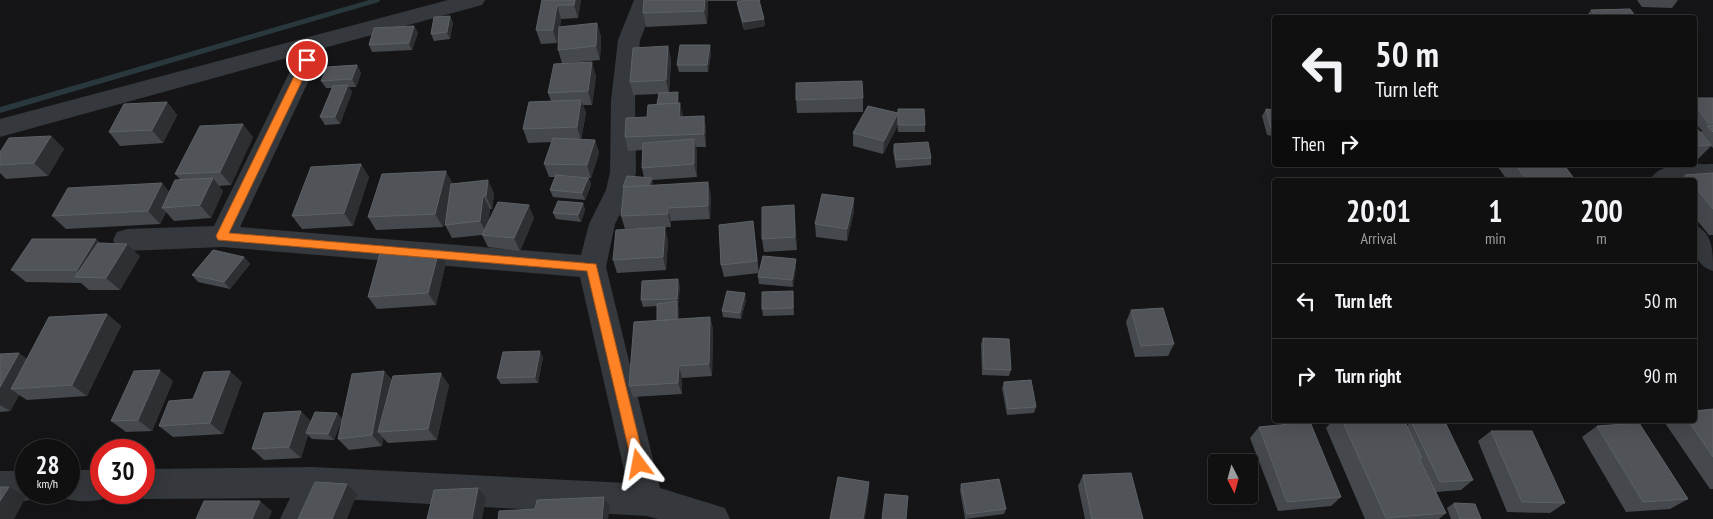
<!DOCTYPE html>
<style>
body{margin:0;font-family:"PT Sans Narrow",sans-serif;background:#19191a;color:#f1f3f6;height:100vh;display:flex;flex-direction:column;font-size:19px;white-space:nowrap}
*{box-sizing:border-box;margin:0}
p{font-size:16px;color:#9c9d9f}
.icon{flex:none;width:28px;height:28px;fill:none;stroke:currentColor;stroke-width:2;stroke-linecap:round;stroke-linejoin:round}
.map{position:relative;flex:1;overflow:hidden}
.panel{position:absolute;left:1272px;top:178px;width:425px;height:245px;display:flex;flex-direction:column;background:#101011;border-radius:5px;box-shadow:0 5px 20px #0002,0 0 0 1px #303031}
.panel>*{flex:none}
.top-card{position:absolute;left:1272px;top:15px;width:425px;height:152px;border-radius:5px;box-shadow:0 5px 20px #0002,0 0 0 1px #303031;background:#101011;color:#f1f3f6;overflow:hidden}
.needle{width:32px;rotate:174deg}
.buttons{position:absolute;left:1208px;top:454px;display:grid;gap:10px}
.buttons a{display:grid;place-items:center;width:50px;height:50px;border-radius:5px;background:#101011;box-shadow:0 5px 20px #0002,0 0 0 1px #303031;font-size:25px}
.speed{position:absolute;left:15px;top:439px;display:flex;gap:10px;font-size:25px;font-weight:700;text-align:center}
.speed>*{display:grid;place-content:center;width:65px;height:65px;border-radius:50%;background:#101011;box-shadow:0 5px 20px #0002,0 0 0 1px #303031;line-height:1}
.speed small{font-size:12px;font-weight:400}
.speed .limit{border:8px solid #d22;background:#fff;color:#111}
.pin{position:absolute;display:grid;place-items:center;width:42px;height:42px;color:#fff;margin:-21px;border:2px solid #fff;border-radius:50%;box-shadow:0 1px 5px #0007}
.me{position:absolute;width:55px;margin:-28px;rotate:347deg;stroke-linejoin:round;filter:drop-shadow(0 0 4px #0008)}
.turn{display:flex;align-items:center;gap:18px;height:105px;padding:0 20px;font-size:22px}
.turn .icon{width:65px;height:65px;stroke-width:2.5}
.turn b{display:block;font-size:35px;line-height:42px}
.then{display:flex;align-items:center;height:48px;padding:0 20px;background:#0003;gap:10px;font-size:19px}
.eta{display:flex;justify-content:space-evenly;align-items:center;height:85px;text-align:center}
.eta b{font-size:30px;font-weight:700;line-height:35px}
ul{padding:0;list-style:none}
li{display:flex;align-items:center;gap:15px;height:75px;padding:0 20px;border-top:1px solid #303031}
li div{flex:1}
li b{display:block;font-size:19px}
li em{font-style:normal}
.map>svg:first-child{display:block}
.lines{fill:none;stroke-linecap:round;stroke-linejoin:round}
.stream{fill:#29383c;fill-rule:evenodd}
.minor{fill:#35383c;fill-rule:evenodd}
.wall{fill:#45484c}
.shaded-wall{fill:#2e2f32}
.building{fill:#505358;stroke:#5d6267}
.route{fill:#ff8225;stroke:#a65418}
</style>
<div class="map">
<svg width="1713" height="519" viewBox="0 0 1713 519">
<rect width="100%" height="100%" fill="#151517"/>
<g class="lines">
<path class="stream" d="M369,0H380L379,2L0,113V107Z"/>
<path class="minor" d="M448,0H485L482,5L324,48L240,227L581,255L589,224L606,190L610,172L611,100L618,40L634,0H656L640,40L635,100L636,172L632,190L615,224L606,267L660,488L725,508L730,519H658L647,516L323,498L314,519H280L290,498L144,499L133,495L131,492H144V469L313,467L627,483L580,277L222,247L127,251L117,248L113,240L117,232L127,229L214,226L298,55L0,137V119Z
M1713,164V184H1695V180H1650C1661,160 1693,165 1713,164Z
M1695,225C1713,233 1713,251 1713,271C1691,264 1695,245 1695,225Z
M69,470H101V492H114L112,496C95,503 75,503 58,496L56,492H69Z
M0,471H26V492H39L37,497L26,501H0Z"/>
</g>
<path class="wall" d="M542,0H581L578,18L561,19L560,27L597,23L601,37L600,60L568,63L596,76L592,105H583L586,113L581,139L595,140L599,153L591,178H589L591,185L585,200L553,197L550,190L555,177H549L544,164L552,142L528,143L523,129L551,101L548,93L562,63L558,50L559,33L557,43L541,44L536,30Z
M644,0H761L759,1L764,19L765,26L744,30L738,9L737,2L744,1H708L707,24L646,27L643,13Z
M1637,0H1678L1672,8L1642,7Z
M1591,10L1637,18H1585Z
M450,16L453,23L450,39L434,41L431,34Z
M414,26L418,33L412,50L372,52L369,45Z
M668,46L671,60L669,93L679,100V103L683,117L704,116L706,129V147H696L697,152V177L652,180L653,185L711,195L710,219L671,221V227L625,229L621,216L624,190L623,187L644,178L642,168L643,150L628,151L625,137L647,117L657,104L659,94L633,95L630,82Z
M711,53L708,72H679L677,65Z
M357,65L361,73L356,87H349L352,92L340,124L325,125L320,117L333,88H326L321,81Z
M863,98V112L797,113L796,100Z
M1695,98H1713V148L1711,146L1698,159H1695V126L1700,132L1703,130H1701L1695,122Z
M167,102L177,115L163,143L120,146L109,132Z
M868,106L925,125V132H898L897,119V127L883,154L853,146V133Z
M1266,109L1275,110V136L1267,135L1262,116Z
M51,136L64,149L48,176L6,179L0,173V152Z
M253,137L231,185L219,186L223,191L211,218L174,221L166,212L160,224L66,229L52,216L170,192L180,179L175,174Z
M894,144L931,158V165L896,168L893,151Z
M361,164L369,177L353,226L302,229L292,216Z
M1500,165H1564L1575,180H1507L1498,167Z
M1713,173V235H1709L1695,218V180H1680L1685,175Z
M453,184L494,193L492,209H490L488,222L534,218L520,251L488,247L482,235L452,238L445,225L447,209L443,227L376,230L368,217Z
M583,203L585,210L581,222L556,219L553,213Z
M854,211L847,241L816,237L815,224Z
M795,218L797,250L764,252L762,239Z
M753,221L759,273L724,277L721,265Z
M668,240L666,270L617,273L613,260Z
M100,243L140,256L120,290H89L81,283L26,282L11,270Z
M439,250L446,262L436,305L377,309L368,297Z
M244,257L250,264L230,289L198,282L192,275Z
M796,266L793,287L759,284L758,277Z
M680,286L678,305L679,319L710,317L713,329L712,376L682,378V394L633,397L629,386L657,321V306L643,307L641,300Z
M793,291L794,315L763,316L762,309Z
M746,300L741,319L723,317L722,311Z
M1131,310L1174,344L1168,356L1135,357L1126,322Z
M107,314L121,326L87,396L27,400L19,395L10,411L0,412V354L27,359Z
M983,338L1011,370L1009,376L982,375L981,344Z
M543,357L538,383L501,384L497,378Z
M384,371L392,380L449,385L437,440L388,443L383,438L382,446L349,450L338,439Z
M173,381L152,431L126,432L111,421Z
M242,382L223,434L173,437L159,426L193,399Z
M1004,382L1036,407L1034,413L1007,415L1002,388Z
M1713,409V489H1710L1665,423L1669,420H1695Z
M337,413L342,419L334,440L312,439L308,435L301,458L264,460L252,449L311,421Z
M1333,420H1404L1407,426L1411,421L1473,480L1461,490L1436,492L1446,513L1439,519H1365L1326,428Z
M1597,426L1688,499L1670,509L1626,512L1582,437Z
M1259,427L1341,497L1331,506L1278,511L1250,438Z
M1491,431L1565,503L1550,513L1507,512L1478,441Z
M1083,475L1143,519H1085L1078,486Z
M961,484L1006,509L1004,514L965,519L960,490Z
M1454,503L1481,519H1451L1447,508Z"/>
<path class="shaded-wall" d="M575,0H581L578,18L574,5Z
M705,0H707L708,3L707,24L704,11Z
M557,5L561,19L557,43L553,30Z
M450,16L453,23L450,39L447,32Z
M764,19L765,26L744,30L743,22Z
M597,23L601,37L600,60L596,46Z
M414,26L418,33L412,50L409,43Z
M710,45L711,53L708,72L707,65Z
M668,46L671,60L669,93L666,80Z
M592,62L596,76L592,105L588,91Z
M357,65L361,73L356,87L352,79Z
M348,85L352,92L340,124L335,117Z
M678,92L679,100L677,114L676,107Z
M581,100L586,113L581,140L577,127Z
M167,102L177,115L163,143L152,130Z
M680,103L683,116L682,131L679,117Z
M898,113L897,127L883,154L884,141Z
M704,116L706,129V147L704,134Z
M243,124L253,137L231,185L220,172Z
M51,136L64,149L48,176L34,163Z
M694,139L697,152V177L694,164Z
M595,140L599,153L591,178L587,165Z
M361,164L369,177L353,226L344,213Z
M446,171L453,184L443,227L435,214Z
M213,178L223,191L211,218L200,205Z
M588,178L591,185L585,200L582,193Z
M652,178L653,185L647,189Z
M488,180L494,193L492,209L486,196Z
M708,182L711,195L710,219L708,206Z
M162,183L173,196L162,208L166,212L160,224L148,211Z
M483,196L490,209L487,234L480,221Z
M854,198V211L847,241V229Z
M583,203L585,210L581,222L578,215Z
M529,205L534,218L520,251L514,238Z
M794,205L795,218L797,250L795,237Z
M668,208L671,221V227L668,214Z
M665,227L668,240L666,270L663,257Z
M96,239L110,252L85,277L77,270Z
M127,244L140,256L120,290L106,278Z
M439,250L446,262L436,305L428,293Z
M244,257L250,264L230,289L224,282Z
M796,259V266L793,287L792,280Z
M678,279L680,286L678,305L677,299Z
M745,293L746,300L741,319L740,313Z
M677,301L679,308V327L677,321Z
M107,314L121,326L87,396L72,385Z
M710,317L713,329L712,376L709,364Z
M540,351L543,357L538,383L535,377Z
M19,353L35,364L11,389L19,395L10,411L0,405V387Z
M679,366L682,378V394L678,383Z
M160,370L173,381L152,431L138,420Z
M230,371L242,382L223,434L210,423Z
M384,371L394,383L378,432L383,438L382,446L372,435Z
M441,373L449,385L437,440L428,429Z
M301,411L312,422L306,433L308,435L301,458L289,447Z
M337,413L342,419L334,440L328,434Z
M869,482V492L865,519H863Z
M347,484L357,494L347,519H332Z
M9,487L26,497L14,519H0V501Z
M478,488L486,498L482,519H472Z
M604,497L610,507L608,519H602Z
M260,501L272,511L269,519H252Z"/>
<path class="building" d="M542,0H575L574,5H557L553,30H536Z
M644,0H705L704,11L643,13Z
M748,0H759L764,19L743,22L737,2Z
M1630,9L1637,18H1597L1591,10Z
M450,16L447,32L431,34L434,17Z
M1559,17H1583V18H1559Z
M597,23L596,46L558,50L559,27Z
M414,26L409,43L369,45L374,28Z
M680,45H710L707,65H677Z
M668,46L666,80L630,82L633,48Z
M592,62L588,91L548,93L554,64Z
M357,65L352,79L321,81L327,67Z
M862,81L863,98L796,100V83Z
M348,85L335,117H320L333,86Z
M678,92L677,103L657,104L659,93Z
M1695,98H1713V123H1708L1695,105Z
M581,100L577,127L523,129L529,102Z
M167,102L152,130L109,132L124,104Z
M680,103L679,117L704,116V134L625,137L626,118L647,117L648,105Z
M868,106L898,113L884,141L853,133Z
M898,109H924L925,125H898Z
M1266,109L1275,110V128H1271Z
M243,124L220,172L175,174L200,126Z
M1713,125V132L1707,126Z
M1695,126L1711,145L1695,146Z
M51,136L34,163L0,165V152L9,138Z
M553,138L595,140L587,165L544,164Z
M694,139V164L642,168L643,143Z
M928,142L931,158L896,160L894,144Z
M361,164L344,213L292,216L311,167Z
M1516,165H1564L1575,180H1527Z
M446,171L435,214L368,217L382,174Z
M1713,173V209L1695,187V180H1689L1685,175Z
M556,175L588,178L582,193L550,190Z
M627,176L652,178L649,185L623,187Z
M213,178L200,205L162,208L175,180Z
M488,180L486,196H483L480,221L445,225L451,184Z
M708,182V206L668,208V214L621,216L624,187Z
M162,183L148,211L52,216L68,188Z
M822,194L854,198L847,229L815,224Z
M558,201L583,203L578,215L553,213Z
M498,202L529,205L514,238L482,235Z
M794,205L795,237L762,239V207Z
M753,221L757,261L721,265L719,225Z
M665,227L663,257L613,260L616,230Z
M32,239H96L77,270H11Z
M98,243L127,244L106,278L75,277Z
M213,250L244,257L224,282L192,275Z
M439,250L428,293L368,297L380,253Z
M763,256L796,259L792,280L758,277Z
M678,279L677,299L641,300L642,281Z
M727,291L745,293L740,313L722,311Z
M793,291V308L762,309V292Z
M677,301V319L657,321V304Z
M1163,308L1174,344L1141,346L1131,310Z
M107,314L72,385L11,389L49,317Z
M710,317L709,364L679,366L678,383L629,386L634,322Z
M983,338L1009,339L1011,370L984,369Z
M540,351L535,377L497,378L503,352Z
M19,353L0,387V354Z
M160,370L138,420L111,421L134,371Z
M230,371L210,423L159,426L169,401L193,399L204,372Z
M384,371L372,435L338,439L352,374Z
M441,373L428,429L378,432L393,376Z
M1031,380L1036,407L1008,409L1004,382Z
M1713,409V457L1688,420H1695V411Z
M301,411L289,447L252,449L264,413Z
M315,412L337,413L328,434L306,433Z
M1342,420H1404L1422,458H1419L1446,513L1386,518Z
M1431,420H1444L1473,480L1440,482L1411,421Z
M1310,422L1341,497L1287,502L1259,427Z
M1639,423L1688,499L1643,502L1597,426Z
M1491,431H1532L1565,503L1522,502Z
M1131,473L1143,519H1092L1083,475Z
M838,477L869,482L863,519H830Z
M999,479L1006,509L967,514L961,484Z
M315,482L347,484L332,519H298Z
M0,487H9L0,501Z
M478,488L472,519H427L434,490Z
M885,494L908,496L906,519H882Z
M604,497L602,519H498L499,511L535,509L537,500Z
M204,501H260L252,519H196Z
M1454,503L1475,504L1481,519H1460Z"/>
<path class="route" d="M307,57L312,60L229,233L596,264L645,464L643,469L639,471L634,469L632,464L587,271L218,240L216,236L302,60Z"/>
</svg>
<div class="buttons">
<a><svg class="needle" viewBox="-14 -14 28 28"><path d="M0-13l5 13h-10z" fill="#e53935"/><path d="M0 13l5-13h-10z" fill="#9c9d9f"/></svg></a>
</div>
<div class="speed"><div>28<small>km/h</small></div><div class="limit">30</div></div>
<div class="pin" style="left:307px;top:60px;background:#d93025"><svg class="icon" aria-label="arrive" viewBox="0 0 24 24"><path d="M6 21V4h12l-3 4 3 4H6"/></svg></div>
<svg class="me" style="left:639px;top:464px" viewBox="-20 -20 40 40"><path d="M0-17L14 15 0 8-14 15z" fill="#ff8225" stroke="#fff" stroke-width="4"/></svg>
<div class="top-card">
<div class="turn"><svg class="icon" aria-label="left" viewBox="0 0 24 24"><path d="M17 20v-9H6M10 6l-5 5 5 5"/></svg><div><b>50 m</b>Turn left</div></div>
<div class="then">Then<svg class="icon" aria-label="right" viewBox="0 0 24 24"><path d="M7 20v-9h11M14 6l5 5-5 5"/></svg></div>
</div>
<section class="panel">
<div class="eta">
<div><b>20:01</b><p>Arrival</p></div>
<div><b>1</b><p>min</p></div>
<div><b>200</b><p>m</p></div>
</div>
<ul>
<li><svg class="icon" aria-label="left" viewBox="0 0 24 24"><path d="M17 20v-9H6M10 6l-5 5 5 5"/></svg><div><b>Turn left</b></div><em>50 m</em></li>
<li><svg class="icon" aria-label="right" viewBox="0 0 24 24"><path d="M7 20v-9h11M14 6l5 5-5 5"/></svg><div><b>Turn right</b></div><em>90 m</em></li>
</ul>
</section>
</div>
